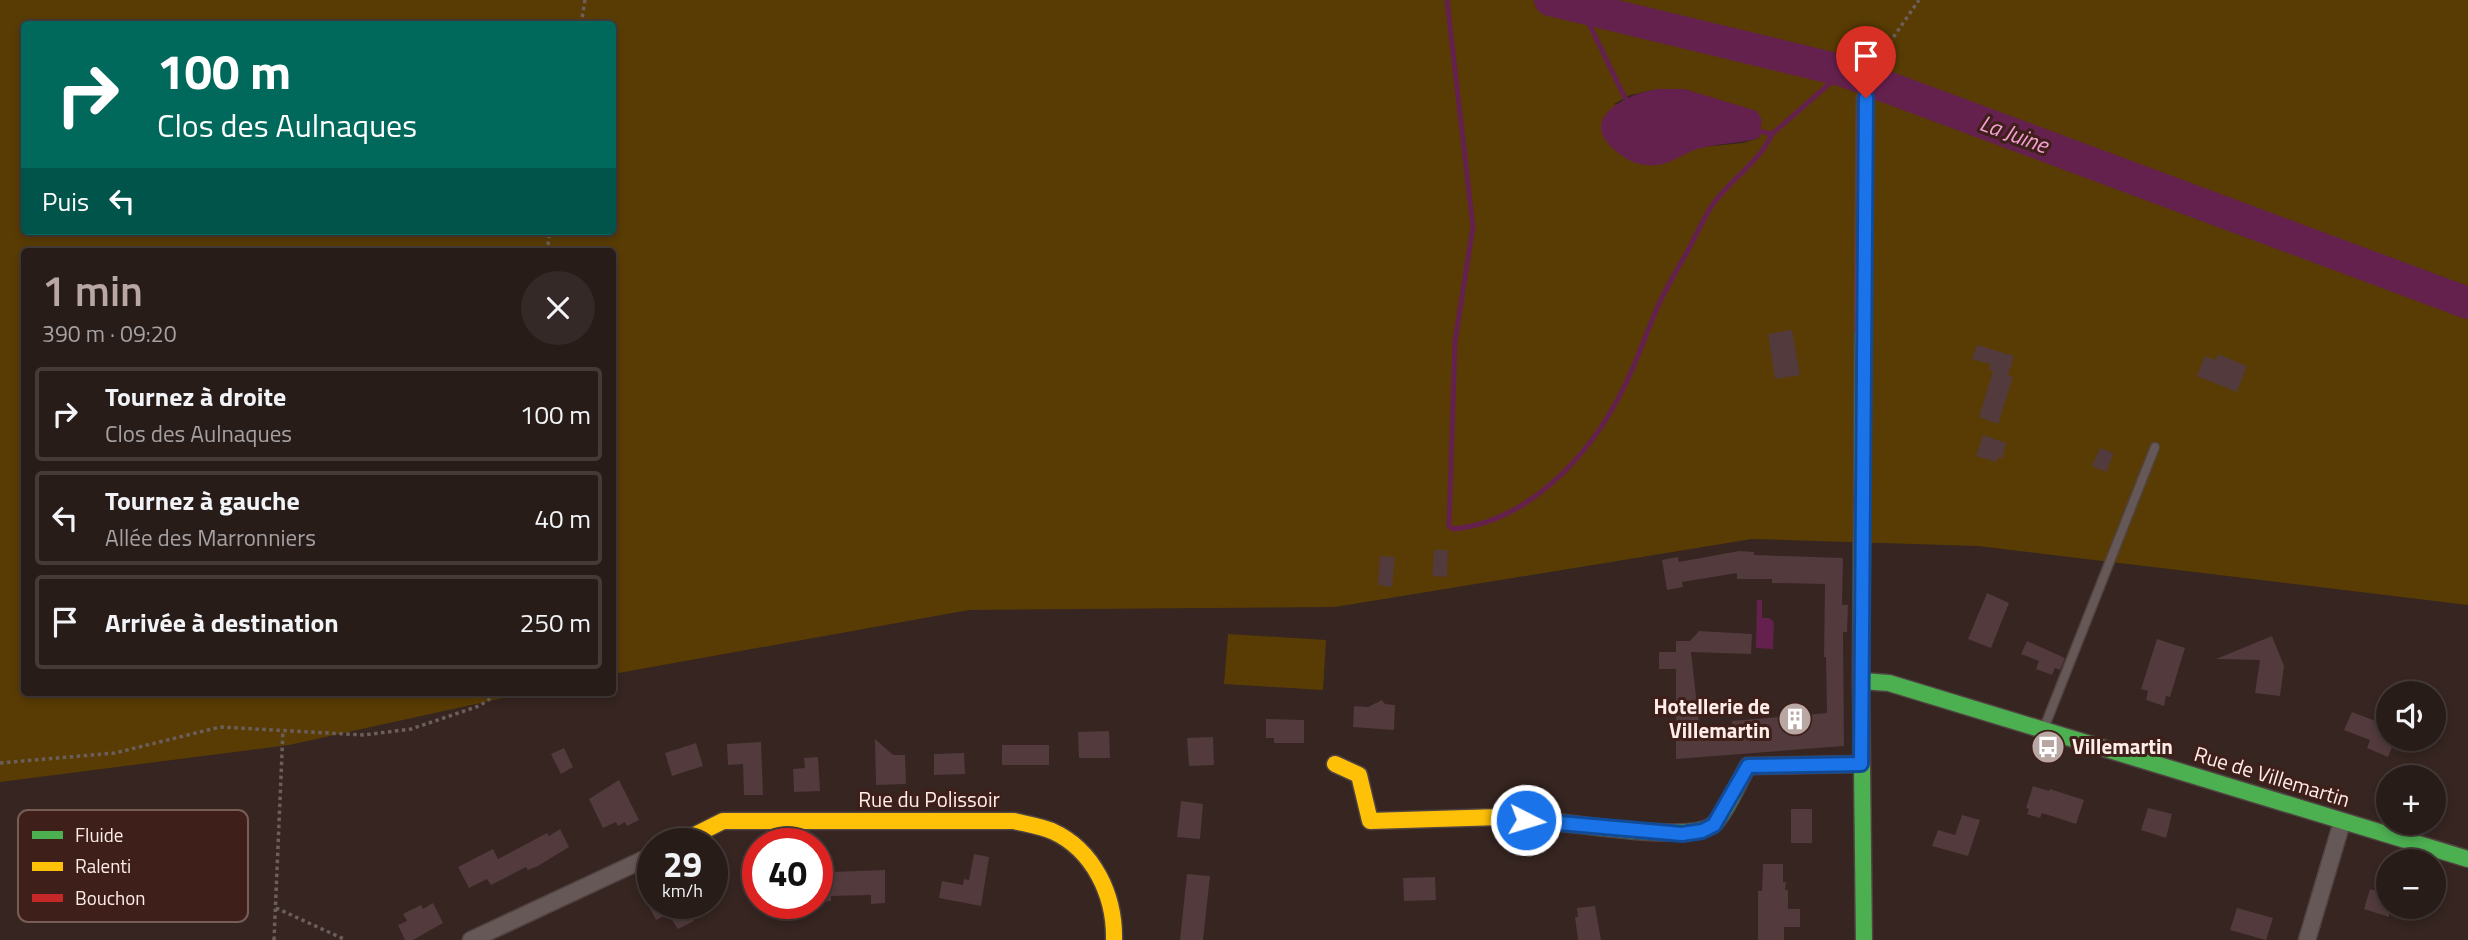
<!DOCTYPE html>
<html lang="fr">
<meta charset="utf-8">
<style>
body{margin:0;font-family:"Titillium Web",sans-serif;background:#342926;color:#f1f3f6;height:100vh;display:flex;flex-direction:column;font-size:26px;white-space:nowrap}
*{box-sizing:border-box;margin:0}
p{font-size:23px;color:#a5a1a2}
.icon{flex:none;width:38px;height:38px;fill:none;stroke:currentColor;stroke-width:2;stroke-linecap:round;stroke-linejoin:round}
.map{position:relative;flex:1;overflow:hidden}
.sheet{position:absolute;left:21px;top:248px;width:595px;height:448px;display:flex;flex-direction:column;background:#281c19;border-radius:7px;box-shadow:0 4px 10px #0003,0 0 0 2px #443a38}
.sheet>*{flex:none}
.top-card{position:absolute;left:21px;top:21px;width:595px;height:214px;border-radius:7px;box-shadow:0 4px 10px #0003,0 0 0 2px #443a38;background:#00695c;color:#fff;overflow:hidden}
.controls{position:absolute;left:2376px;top:681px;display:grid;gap:14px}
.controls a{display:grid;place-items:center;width:70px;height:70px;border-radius:50%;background:#281c19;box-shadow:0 4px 10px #0003,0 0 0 2px #443a38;font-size:35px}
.speed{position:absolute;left:637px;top:828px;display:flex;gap:14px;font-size:35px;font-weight:700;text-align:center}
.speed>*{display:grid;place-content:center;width:91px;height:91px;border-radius:50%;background:#281c19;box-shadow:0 4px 10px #0003,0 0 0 2px #443a38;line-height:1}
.speed small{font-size:18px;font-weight:400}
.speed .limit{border:10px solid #d22;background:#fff;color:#111}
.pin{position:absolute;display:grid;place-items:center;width:60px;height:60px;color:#fff;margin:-72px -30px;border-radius:50% 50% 50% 0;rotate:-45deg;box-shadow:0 0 7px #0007}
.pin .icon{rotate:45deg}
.me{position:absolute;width:77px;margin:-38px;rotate:95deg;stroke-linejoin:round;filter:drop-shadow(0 0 5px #0008)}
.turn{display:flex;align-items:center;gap:24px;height:147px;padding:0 21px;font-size:32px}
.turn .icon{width:91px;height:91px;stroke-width:2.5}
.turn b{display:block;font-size:49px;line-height:60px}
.then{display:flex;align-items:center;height:66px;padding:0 21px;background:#0003;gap:14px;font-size:26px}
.round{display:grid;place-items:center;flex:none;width:74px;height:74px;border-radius:37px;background:#342926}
.headline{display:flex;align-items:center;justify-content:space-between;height:119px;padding:0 21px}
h1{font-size:42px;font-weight:600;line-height:52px;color:#b8a7a3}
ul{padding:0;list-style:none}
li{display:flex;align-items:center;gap:21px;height:94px;margin:0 14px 10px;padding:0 7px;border:4px solid #443a38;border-radius:7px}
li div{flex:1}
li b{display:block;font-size:26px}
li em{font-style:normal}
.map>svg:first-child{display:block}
.green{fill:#593c04;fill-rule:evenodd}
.water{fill:#65214e}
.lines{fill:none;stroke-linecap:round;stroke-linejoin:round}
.stream{stroke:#65214e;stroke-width:5}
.river{stroke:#65214e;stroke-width:32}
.building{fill:#523a3d}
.lane-casing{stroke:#514341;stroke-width:11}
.street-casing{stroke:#514341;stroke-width:19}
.fast-casing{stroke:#514341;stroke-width:19}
.slow-casing{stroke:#514341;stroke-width:19}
.jam-casing{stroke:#514341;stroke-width:19}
.path{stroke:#6b5e5c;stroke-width:3.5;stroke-dasharray:3.5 3.5;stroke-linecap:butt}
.lane{stroke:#655856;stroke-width:8}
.street{stroke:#655856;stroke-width:16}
.fast{stroke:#4caf50;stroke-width:16}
.slow{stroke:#ffc107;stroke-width:16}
.jam{stroke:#c62828;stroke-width:16}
.route-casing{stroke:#114b97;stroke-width:18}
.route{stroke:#1a73e8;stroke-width:12}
.labels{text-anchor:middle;stroke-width:6;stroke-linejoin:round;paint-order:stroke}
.poi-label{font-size:21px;font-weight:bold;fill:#feede9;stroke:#3e1f19;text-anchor:end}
.street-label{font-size:21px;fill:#feede9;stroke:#3e1f19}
.water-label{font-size:23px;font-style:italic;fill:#f49fd3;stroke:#3e1f19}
.key{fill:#3e1f19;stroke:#785d57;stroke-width:2}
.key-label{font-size:19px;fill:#feede9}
</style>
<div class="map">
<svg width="2468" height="940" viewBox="0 0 2468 940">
<rect width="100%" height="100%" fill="#362521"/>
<path class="green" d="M0,0H2468V605L1978,546L1752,539L1335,607L969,610L613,674L612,252H24V693H526L289,745L0,782ZM24,24H612V231H24ZM1658,89H1684L1757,112L1761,120L1759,138L1743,143L1703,147L1614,104L1630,95Z
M1228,634L1326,640L1323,690L1224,684Z"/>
<path class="water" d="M1658,89H1684L1757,111L1762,120L1759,138C1741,143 1724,143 1706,147C1680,151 1670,171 1640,164C1631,162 1623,157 1616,151C1575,119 1628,93 1658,89Z
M1757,600H1762V618H1769L1774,622L1773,649L1756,648Z"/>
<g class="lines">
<path class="stream" d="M1447,0L1473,227L1455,341L1449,526L1453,529C1529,522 1591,454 1623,389C1637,362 1646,333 1658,306C1666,288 1676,271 1686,254C1694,239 1702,222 1711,207C1728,181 1759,163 1772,134L1844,71
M1581,7L1627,102
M1754,130L1772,134"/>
<path class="river" d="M1550,0L1844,71L2468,303"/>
</g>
<path class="building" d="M1792,330L1800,375L1775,379L1768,334Z
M1977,345L2014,356L2008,375L2013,377L1998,424L1979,417L1993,371L1989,370L1990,364L1972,359Z
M2218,354L2247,366L2237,392L2197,376L2205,356L2215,360Z
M1983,435L2006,443L2002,459L1998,457L1997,462L1976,456Z
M2100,448L2114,453L2106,472L2092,466Z
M1434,550H1448L1447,577L1432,576Z
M1739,551L1754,552V555L1843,558L1842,605H1848L1847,632H1843L1844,746L1676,759V669H1659V652H1676V641H1690L1699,631L1752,634L1751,654L1691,652L1700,732L1733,729L1732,721L1827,713L1826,657H1824L1825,584L1772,583V579H1737V573L1682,582L1683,587L1667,590L1662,560L1678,557L1679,562Z
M1380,556L1395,557L1392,587L1378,585Z
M1987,593L2009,603L1991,648L1968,639Z
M2272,636L2284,666L2280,696L2255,693L2260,660L2216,659Z
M2157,639L2185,648L2170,697L2166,696L2164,706L2146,700L2148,691L2141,689Z
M2027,641L2065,658L2060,670L2055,668L2052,675L2036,669L2039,661L2021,654Z
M2388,697L2389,738H2396L2388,757L2367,748L2370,740L2344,730L2352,712L2378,722Z
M1382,700L1385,704L1395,705L1394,730L1353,727L1354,706L1368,707Z
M1266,719L1304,720V743H1274V738H1266Z
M1109,731L1110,758H1079L1078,732Z
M1213,737L1214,765L1189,766L1187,738Z
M875,739L893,755H905L906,784L876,785Z
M761,742L763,795H744L743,764L728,765L727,744Z
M696,743L703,766L672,776L665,753Z
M1002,745H1049V765H1002Z
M564,748L573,767L561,774L551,754Z
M964,753L965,774L934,775V754Z
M818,757L820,791L794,792L793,769L805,768L804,758Z
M619,780L639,820L627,826L625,822L618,826L616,822L603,828L589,799Z
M2033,786L2049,791L2050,789L2084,800L2076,824L2042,813L2040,818L2027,814L2029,809L2026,808Z
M1181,801L1203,804L1200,839L1177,837Z
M2148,808L2172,814L2166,838L2141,830Z
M1791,809H1812V843H1791Z
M1962,815L1980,820L1968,856L1932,846L1938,830L1955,835Z
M560,829L569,847L538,866L528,870L526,867L491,885L487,879L469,888L458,867L493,849L498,859L547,833L549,836Z
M974,854L989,857L981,906L939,898L942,881L963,885L964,879L969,880Z
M1763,864H1783V882H1786L1785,890H1788V909H1800V927H1784V940H1758V891H1762Z
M885,870V903L871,904V895L831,896V901L817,902V885H830V872Z
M1187,874L1210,876L1203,940H1180Z
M1435,877L1436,900L1404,901L1403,878Z
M2370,889L2389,895V917L2364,909Z
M433,903L443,923L413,940H405L398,925L407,921L403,914L421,905L423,909Z
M647,903H705L689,913L694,921L678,929L668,914L656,920Z
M1595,906L1601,940H1578L1575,917H1578L1577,908Z
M2237,908L2273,918L2266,940L2230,930Z"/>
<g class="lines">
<defs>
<path id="lane" d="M2044,728L2155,447"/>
<path id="street" d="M471,940L653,855
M2307,940L2342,822"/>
<path id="fast" d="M1863,331L1861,681L1864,940
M1861,681L1889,683L2468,859
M1564,823C1592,826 1698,843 1715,823C1728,809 1738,783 1748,766L1861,764"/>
<path id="slow" d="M1335,764L1359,775L1370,821L1500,817L1564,823
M677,844L723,821H1014C1026,824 1040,826 1052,831C1094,850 1115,896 1114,940"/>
<path id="jam" d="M1863,331L1865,98"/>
</defs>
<use href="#lane" class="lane-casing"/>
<use href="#street" class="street-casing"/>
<use href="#fast" class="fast-casing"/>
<use href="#slow" class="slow-casing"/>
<use href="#jam" class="jam-casing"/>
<path class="path" d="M581,24L585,0
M1871,80L1877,61L1919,0
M547,252L550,231
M0,763L115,753L220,727L364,735L411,729L479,706L499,693
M276,908L346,940
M274,940L283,730"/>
<use href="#lane" class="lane"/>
<use href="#street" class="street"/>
<use href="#fast" class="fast"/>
<use href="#slow" class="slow"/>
<use href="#jam" class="jam"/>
</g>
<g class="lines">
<defs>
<path id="route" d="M1526,820L1682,834L1702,831L1714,825L1748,766L1861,764L1866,98"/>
</defs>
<use href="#route" class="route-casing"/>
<use href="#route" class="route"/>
</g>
<defs>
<symbol id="building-disc" viewBox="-11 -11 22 22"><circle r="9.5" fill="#b8a7a3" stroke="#3e1f19"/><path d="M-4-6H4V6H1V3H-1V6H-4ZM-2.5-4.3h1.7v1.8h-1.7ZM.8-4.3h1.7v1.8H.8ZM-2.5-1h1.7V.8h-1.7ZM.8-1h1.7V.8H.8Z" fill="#fff"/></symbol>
<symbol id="bus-disc" viewBox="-11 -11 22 22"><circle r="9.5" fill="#b8a7a3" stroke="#3e1f19"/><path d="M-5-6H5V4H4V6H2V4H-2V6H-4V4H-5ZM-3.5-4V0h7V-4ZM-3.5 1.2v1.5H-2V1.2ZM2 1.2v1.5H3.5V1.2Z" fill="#fff"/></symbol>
</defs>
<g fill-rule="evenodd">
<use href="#building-disc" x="1776" y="700" width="38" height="38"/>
<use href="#bus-disc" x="2029" y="728" width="38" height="38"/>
</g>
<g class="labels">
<g class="poi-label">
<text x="1770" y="714">Hotellerie de<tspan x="1770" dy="24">Villemartin</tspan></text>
<text x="2072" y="754" text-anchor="start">Villemartin</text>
</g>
<g class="street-label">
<text transform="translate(2272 777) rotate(17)" y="7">Rue de Villemartin</text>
<text x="929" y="807">Rue du Polissoir</text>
</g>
<g class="water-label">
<text transform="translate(2014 134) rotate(20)" y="8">La Juine</text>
</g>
</g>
<rect x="18" y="810" width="230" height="112" rx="10" class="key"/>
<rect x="32" y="831" width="31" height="8" fill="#4caf50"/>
<rect x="32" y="862" width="31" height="9" fill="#ffc107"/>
<rect x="32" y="894" width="31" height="8" fill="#c62828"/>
<g class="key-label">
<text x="75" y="842">Fluide</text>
<text x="75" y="873">Ralenti</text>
<text x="75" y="905">Bouchon</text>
</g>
</svg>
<div class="controls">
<a><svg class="icon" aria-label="sound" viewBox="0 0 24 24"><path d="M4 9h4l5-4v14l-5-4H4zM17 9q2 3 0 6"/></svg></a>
<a>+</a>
<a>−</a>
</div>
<div class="speed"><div>29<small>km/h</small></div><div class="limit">40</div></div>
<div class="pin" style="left:1866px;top:98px;background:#d93025"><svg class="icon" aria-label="arrive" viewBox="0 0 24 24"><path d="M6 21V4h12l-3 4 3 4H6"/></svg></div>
<svg class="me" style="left:1526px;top:820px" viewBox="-20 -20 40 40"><circle r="17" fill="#1a73e8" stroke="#fff" stroke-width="3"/><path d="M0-11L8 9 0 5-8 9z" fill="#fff"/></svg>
<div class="top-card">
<div class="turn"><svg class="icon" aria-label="right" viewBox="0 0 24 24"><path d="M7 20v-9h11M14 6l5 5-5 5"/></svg><div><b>100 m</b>Clos des Aulnaques</div></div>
<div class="then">Puis<svg class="icon" aria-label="left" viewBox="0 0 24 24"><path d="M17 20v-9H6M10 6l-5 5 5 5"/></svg></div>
</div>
<section class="sheet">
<div class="headline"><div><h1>1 min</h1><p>390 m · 09:20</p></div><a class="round"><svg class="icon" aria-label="close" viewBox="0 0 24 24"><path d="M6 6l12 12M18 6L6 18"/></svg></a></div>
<ul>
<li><svg class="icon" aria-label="right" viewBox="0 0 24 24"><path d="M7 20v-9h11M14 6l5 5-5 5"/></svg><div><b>Tournez à droite</b><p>Clos des Aulnaques</p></div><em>100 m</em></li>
<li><svg class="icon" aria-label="left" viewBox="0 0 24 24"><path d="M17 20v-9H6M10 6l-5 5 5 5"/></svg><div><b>Tournez à gauche</b><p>Allée des Marronniers</p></div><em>40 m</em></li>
<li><svg class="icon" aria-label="arrive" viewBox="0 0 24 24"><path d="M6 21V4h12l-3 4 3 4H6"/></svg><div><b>Arrivée à destination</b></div><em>250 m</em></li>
</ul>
</section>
</div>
